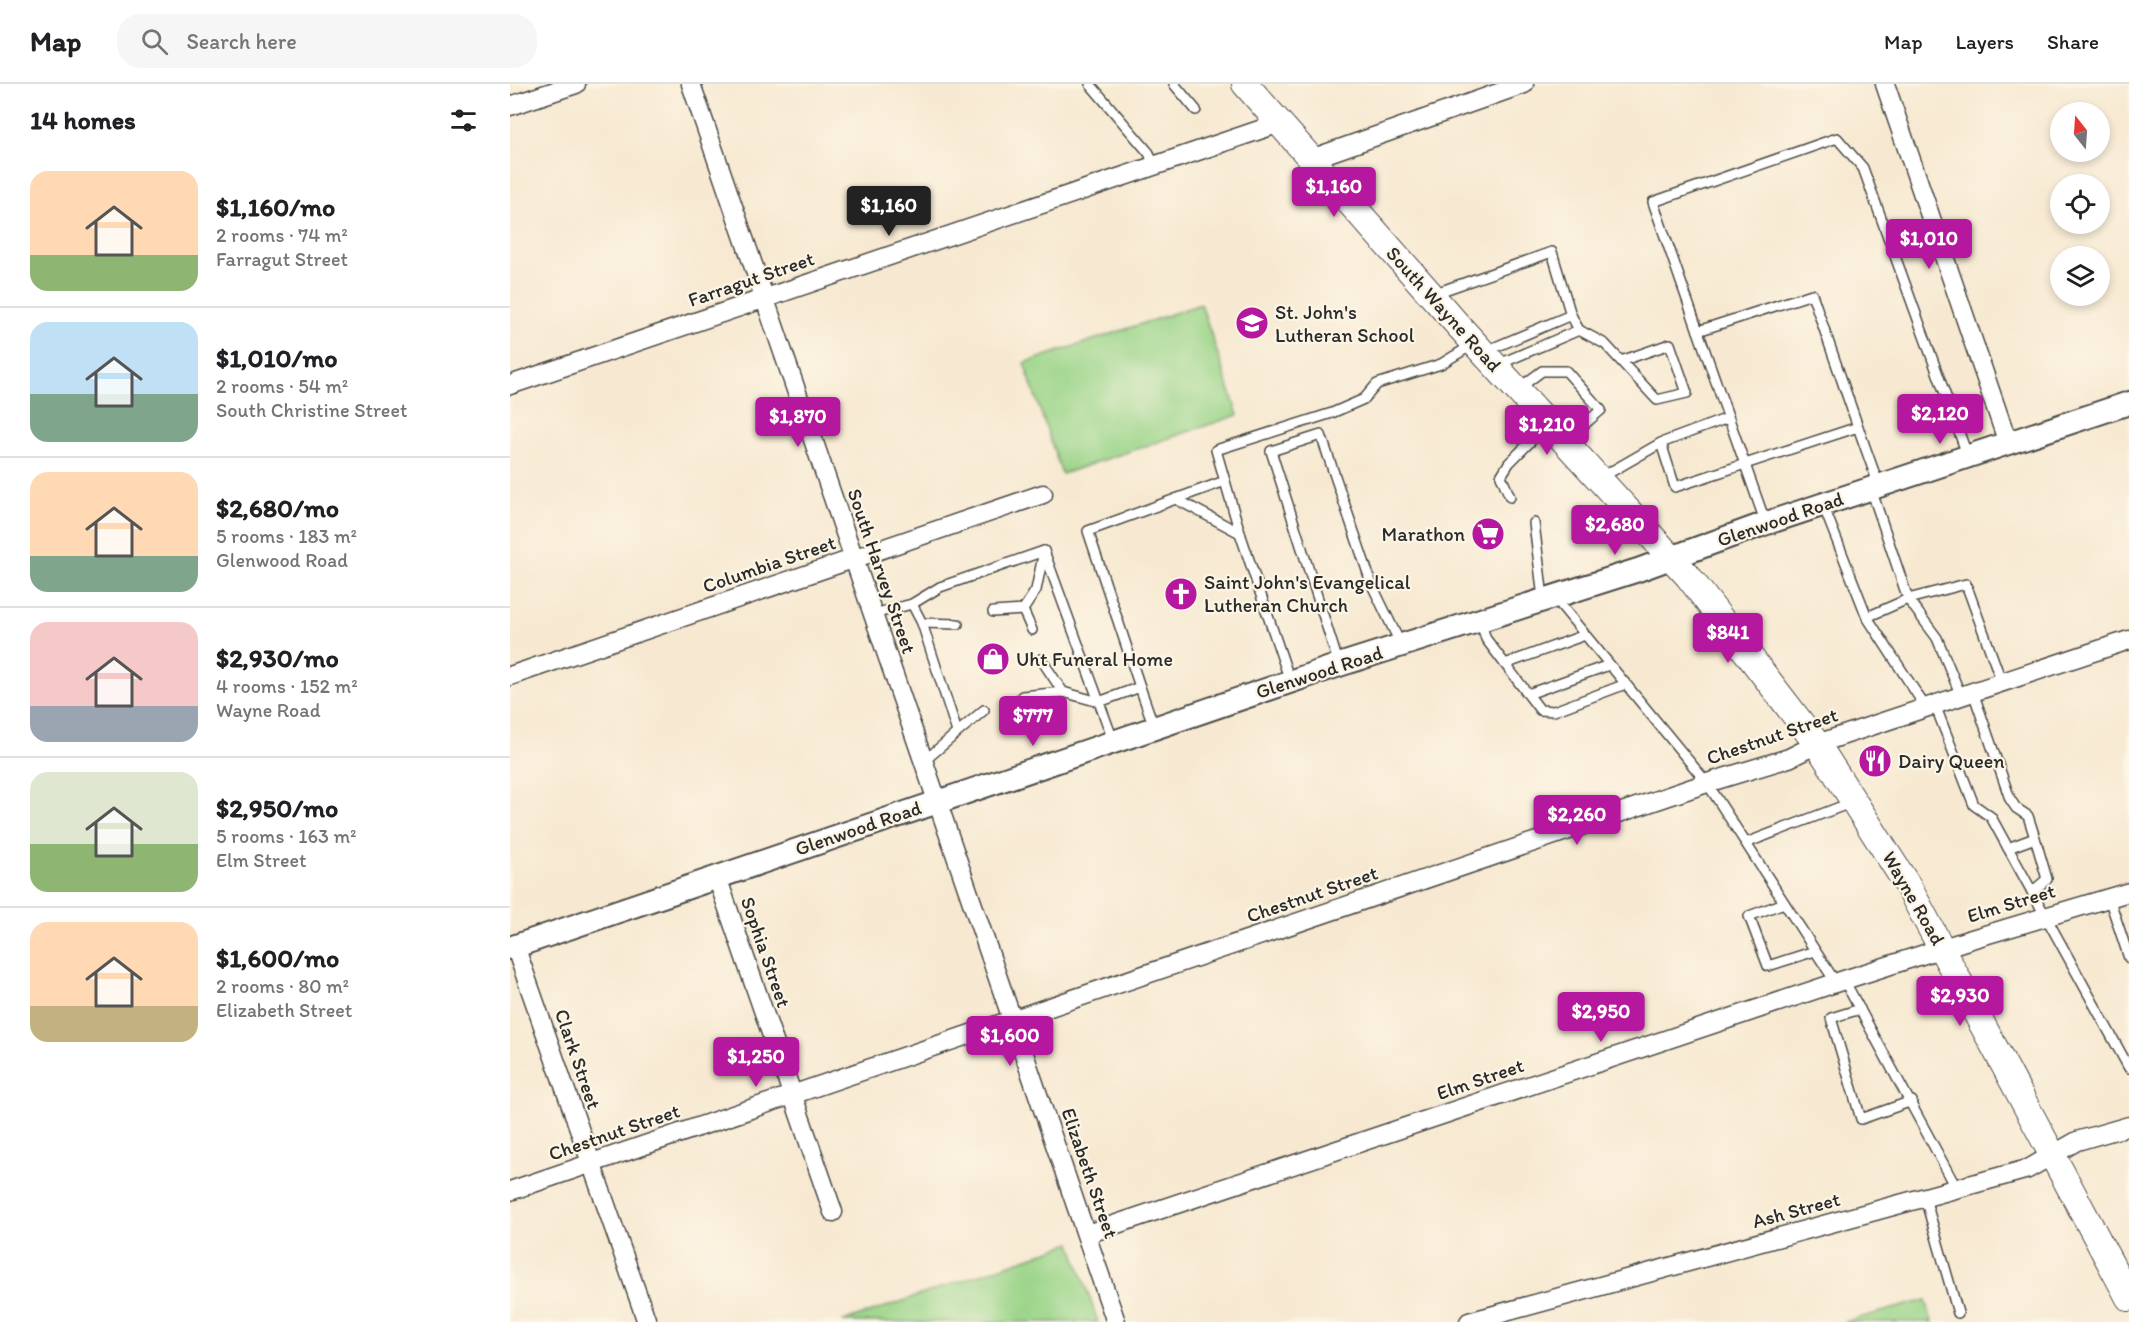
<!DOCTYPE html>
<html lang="en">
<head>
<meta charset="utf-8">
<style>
  :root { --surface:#fff; --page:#f6f6f6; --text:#202124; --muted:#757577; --line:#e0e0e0; --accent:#b5179e }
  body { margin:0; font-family:Itim,sans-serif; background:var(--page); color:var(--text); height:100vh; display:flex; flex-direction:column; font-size:22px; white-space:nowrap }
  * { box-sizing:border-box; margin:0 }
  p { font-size:20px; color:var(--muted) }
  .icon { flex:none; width:33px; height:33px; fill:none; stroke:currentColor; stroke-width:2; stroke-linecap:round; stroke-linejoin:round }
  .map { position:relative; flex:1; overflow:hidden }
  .sheet { display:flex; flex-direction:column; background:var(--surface); width:510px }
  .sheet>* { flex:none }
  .needle { width:39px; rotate:343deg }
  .tools { position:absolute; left:1540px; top:18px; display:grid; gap:12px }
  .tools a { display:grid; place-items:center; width:60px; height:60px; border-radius:50%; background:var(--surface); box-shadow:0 3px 9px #0003; font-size:30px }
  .price { position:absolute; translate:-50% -51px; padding:0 14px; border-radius:6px; background:var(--accent); color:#fff; font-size:20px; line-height:39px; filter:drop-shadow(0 2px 3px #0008) }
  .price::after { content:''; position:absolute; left:50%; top:36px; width:18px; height:14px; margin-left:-9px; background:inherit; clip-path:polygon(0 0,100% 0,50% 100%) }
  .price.active { background:#222; color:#fff }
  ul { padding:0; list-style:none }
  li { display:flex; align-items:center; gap:18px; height:150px; padding:0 30px }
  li+li { border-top:2px solid var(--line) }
  li span { display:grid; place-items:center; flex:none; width:168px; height:120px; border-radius:18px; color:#555 }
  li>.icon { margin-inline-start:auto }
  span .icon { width:72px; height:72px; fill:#fffc; stroke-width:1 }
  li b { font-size:26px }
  h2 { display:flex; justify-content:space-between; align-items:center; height:72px; padding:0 30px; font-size:26px }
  header { display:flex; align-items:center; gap:36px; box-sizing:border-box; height:84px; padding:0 30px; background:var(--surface); border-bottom:2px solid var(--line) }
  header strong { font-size:28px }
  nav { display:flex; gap:33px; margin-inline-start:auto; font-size:21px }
  .search { width:420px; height:54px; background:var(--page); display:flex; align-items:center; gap:15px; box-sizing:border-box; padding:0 21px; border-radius:24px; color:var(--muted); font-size:22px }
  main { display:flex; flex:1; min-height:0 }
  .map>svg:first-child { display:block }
  .green { fill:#9ad488; stroke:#62805a; stroke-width:1.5 }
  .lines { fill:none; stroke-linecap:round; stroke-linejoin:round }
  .service-casing { stroke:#4a4844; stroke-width:12 }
  .minor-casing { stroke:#4a4844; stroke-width:21 }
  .tertiary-casing { stroke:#4a4844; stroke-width:26 }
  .secondary-casing { stroke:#4a4844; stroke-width:28 }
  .service { stroke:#fff; stroke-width:9 }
  .minor { stroke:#fff; stroke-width:18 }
  .tertiary { stroke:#fff; stroke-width:22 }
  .secondary { stroke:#fff; stroke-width:26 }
  .labels { text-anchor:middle; stroke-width:4.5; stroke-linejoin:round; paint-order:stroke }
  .street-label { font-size:20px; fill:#2b2b2b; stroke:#fcf5e5 }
  .poi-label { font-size:20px; fill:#2b2b2b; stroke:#fcf5e5; text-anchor:start }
</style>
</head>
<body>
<header>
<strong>Map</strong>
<div class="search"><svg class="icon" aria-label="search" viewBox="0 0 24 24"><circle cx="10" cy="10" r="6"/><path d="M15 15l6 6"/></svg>Search here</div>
<nav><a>Map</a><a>Layers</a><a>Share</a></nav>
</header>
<main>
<section class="sheet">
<h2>14 homes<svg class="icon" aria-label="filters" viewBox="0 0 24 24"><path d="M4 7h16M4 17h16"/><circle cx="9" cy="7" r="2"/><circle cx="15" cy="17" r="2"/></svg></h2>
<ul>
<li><span style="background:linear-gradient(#ffd9b3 70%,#8fb573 0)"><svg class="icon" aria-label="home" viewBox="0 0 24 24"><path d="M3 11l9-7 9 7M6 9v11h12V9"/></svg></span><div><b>$1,160/mo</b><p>2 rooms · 74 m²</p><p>Farragut Street</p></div></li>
<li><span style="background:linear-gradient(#bfe0f5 60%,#7fa58c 0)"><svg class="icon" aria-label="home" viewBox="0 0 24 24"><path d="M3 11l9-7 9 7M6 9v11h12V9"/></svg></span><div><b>$1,010/mo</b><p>2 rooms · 54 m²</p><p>South Christine Street</p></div></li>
<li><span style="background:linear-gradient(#ffd9b3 70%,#7fa58c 0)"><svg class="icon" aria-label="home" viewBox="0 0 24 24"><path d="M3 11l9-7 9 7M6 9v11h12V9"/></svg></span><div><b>$2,680/mo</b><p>5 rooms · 183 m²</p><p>Glenwood Road</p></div></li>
<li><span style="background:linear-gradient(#f6c9c9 70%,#9aa5b1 0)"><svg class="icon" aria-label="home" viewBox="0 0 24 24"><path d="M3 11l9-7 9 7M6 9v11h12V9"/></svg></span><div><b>$2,930/mo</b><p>4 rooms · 152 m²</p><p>Wayne Road</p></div></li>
<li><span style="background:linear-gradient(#dfe7d0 60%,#8fb573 0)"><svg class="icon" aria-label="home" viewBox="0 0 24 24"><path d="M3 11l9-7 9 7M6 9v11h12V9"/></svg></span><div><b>$2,950/mo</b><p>5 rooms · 163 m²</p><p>Elm Street</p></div></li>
<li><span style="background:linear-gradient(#ffd9b3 70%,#c2b280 0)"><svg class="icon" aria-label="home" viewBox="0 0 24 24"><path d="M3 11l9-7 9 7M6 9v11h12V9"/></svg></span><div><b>$1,600/mo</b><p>2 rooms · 80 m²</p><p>Elizabeth Street</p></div></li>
</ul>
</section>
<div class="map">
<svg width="1619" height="1238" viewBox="0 0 1619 1238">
  <rect width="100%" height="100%" fill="#fcf5e5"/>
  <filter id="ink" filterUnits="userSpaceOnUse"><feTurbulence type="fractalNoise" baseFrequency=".0167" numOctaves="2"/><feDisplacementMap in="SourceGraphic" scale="12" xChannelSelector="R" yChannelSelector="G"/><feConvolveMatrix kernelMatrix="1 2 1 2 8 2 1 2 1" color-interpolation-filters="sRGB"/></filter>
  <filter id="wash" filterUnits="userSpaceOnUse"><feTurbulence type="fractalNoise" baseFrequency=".008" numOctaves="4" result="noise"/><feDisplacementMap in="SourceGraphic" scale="24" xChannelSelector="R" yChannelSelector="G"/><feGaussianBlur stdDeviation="1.35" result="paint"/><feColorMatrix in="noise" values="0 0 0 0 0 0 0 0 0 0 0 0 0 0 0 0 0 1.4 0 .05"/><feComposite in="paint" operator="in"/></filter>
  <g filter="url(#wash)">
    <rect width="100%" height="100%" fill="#f7e9d1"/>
    <!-- green -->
    <g class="green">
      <path d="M 691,220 L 728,331 L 552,390 L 514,279 Z"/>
      <path d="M 561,1159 L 588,1238 L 332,1238 Z"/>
      <path d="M 1416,1216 L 1422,1238 L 1334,1238 Z"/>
    </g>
  </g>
  <g filter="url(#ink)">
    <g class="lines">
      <defs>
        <g id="service">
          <path d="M 580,0 L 639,69 L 644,82"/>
          <path d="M 664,0 L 686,26"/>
          <path d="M 923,210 L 1042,168 L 1061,231"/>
          <path d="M 1069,246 L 1095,260 L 1147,316 L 1177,309 L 1160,260 L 1111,277"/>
          <path d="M 1188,247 L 1143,118 L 1327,54 L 1353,84 L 1458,373"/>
          <path d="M 976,267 L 1061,231 L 1069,246 L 987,281"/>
          <path d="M 1008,305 L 1032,287 L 1056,287 L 1091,326 L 1055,357"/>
          <path d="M 1151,359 L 1218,334"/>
          <path d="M 1090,394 L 1151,359 L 1165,403 L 1348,343 L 1369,402"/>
          <path d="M 1000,413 L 991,392 L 999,379 L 1038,340"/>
          <path d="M 666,415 L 730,449"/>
          <path d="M 1313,421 L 1357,533 L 1416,624"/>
          <path d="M 1024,439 L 1033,514"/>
          <path d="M 1256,440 L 1188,247 L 1302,210 L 1348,343"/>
          <path d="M 1045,514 L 1197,699 L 1326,899"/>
          <path d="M 402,520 L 412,539 L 448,540"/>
          <path d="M 513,526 L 526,506 L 534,467"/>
          <path d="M 483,528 L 513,526 L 522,546"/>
          <path d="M 363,530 L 402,520 L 430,503 L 534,467 L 603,656"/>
          <path d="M 1357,533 L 1398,515 L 1361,405"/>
          <path d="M 970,536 L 976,555 L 1030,626 L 1044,627 L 1116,600"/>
          <path d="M 412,539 L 447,648"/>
          <path d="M 531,575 L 553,608"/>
          <path d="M 995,580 L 1075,551"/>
          <path d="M 829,581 L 761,367 L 811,351 L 862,501 L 891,561"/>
          <path d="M 780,597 L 730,449 L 706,366 L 822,329 L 854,315 L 867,300 L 931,280 L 962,261"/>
          <path d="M 630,603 L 644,643"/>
          <path d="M 1463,608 L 1500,715 L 1506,724 L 1518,732 L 1525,754"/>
          <path d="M 1018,610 L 1099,581"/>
          <path d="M 512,612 L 553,608 L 589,618 L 630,603 L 578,447 L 715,397"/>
          <path d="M 1451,612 L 1427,554 L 1398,515 L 1456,500 L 1492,599"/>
          <path d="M 1425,621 L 1464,721 L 1481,733 L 1619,984"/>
          <path d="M 414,677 L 474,626"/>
          <path d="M 1236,759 L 1343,718"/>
          <path d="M 1498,764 L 1525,754 L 1537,795 L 1522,808"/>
          <path d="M 1599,814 L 1619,874"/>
          <path d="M 1274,819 L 1239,832 L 1258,882 L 1305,867"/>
          <path d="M 1334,896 L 1447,1105"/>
          <path d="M 1350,925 L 1321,934 L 1351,1035 L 1402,1017"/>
          <path d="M 1415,1114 L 1448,1229"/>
        </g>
        <g id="minor">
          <path d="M 181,0 L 606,1238"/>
          <path d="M 1375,0 L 1498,359"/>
          <path d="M 0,22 L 66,0"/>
          <path d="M 801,75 L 1014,0"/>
          <path d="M 0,301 L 770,39"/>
          <path d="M 0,592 L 533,410"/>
          <path d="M 207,793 L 323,1128"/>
          <path d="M 5,862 L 137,1238"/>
          <path d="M 0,1107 L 1197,699 L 1279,674 L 1307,660 L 1619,556"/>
          <path d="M 577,1150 L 1334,896 L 1458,856 L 1619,808"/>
          <path d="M 959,1238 L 1518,1085 L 1567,1057 L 1619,1042"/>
        </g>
        <path id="tertiary" d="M 0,864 L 829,581 L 1128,486 L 1251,441 L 1619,319"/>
        <path id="secondary" d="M 735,0 L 946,239 L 1178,492 L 1307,660 L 1398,802 L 1619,1214"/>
      </defs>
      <!-- service casing -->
      <use href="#service" class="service-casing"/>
      <!-- minor casing -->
      <use href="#minor" class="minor-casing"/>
      <!-- tertiary casing -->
      <use href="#tertiary" class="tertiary-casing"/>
      <!-- secondary casing -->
      <use href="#secondary" class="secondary-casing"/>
      <!-- service -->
      <use href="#service" class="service"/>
      <!-- minor -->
      <use href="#minor" class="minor"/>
      <!-- tertiary -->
      <use href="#tertiary" class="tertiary"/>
      <!-- secondary -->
      <use href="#secondary" class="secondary"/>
    </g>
  </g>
  <!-- icons -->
  <defs>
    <symbol id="school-disc" viewBox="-11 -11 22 22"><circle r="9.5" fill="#b5179e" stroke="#fcf5e5"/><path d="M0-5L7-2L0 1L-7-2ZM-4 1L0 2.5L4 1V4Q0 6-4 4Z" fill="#fff"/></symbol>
    <symbol id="supermarket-disc" viewBox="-11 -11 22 22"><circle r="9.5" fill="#b5179e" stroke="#fcf5e5"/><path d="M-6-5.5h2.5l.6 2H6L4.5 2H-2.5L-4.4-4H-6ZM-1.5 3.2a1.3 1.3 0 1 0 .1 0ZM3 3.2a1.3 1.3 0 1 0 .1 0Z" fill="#fff"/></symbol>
    <symbol id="church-disc" viewBox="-11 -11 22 22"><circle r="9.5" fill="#b5179e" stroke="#fcf5e5"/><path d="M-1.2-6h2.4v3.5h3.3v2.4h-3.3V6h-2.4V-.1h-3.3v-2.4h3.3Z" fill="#fff"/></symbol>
    <symbol id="shop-disc" viewBox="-11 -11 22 22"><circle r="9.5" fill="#b5179e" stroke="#fcf5e5"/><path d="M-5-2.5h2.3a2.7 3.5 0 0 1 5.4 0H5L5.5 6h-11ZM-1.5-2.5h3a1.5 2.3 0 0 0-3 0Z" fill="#fff"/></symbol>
    <symbol id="restaurant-disc" viewBox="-11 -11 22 22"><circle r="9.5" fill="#b5179e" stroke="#fcf5e5"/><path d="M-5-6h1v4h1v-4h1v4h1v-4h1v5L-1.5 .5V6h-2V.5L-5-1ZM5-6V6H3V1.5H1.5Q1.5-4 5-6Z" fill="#fff"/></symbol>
  </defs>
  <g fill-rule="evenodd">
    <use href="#school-disc" x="723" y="220" width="38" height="38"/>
    <use href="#supermarket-disc" x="959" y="431" width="38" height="38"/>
    <use href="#church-disc" x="652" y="491" width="38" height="38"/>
    <use href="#shop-disc" x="464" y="556" width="38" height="38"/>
    <use href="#restaurant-disc" x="1346" y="658" width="38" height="38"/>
  </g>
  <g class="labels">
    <!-- street labels -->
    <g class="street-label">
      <text transform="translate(241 195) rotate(-19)" y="7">Farragut Street</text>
      <text transform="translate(934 225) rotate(48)" y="7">South Wayne Road</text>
      <text transform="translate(1270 435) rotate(-19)" y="7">Glenwood Road</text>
      <text transform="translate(259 480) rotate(-19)" y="7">Columbia Street</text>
      <text transform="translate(372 487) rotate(71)" y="7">South Harvey Street</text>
      <text transform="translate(809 588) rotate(-18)" y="7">Glenwood Road</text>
      <text transform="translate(1262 652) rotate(-19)" y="7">Chestnut Street</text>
      <text transform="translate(348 744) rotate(-19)" y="7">Glenwood Road</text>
      <text transform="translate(802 810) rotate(-19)" y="7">Chestnut Street</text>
      <text transform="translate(1404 814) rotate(60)" y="7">Wayne Road</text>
      <text transform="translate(1501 819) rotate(-17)" y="7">Elm Street</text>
      <text transform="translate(256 868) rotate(71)" y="7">Sophia Street</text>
      <text transform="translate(68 975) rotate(71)" y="7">Clark Street</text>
      <text transform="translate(970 995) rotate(-19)" y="7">Elm Street</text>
      <text transform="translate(104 1048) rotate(-19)" y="7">Chestnut Street</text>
      <text transform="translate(580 1089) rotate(71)" y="7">Elizabeth Street</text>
      <text transform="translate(1286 1126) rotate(-15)" y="7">Ash Street</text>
    </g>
    <!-- poi labels -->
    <g class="poi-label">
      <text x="765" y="235">St. John's<tspan x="765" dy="23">Lutheran School</tspan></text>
      <text x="955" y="457" text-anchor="end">Marathon</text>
      <text x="694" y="505">Saint John's Evangelical<tspan x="694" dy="23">Lutheran Church</tspan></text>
      <text x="506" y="582">Uht Funeral Home</text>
      <text x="1388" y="684">Dairy Queen</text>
    </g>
  </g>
</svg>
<div class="tools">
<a><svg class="needle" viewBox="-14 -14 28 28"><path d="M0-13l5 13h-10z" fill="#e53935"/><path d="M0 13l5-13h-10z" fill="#757577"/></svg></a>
<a><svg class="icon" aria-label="locate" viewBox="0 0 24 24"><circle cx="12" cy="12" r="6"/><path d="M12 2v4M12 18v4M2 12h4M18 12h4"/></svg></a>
<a><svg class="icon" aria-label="layers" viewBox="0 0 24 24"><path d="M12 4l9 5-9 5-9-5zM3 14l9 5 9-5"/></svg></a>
</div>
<b class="price" style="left:824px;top:134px">$1,160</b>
<b class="price active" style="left:379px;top:153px">$1,160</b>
<b class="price" style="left:1419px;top:186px">$1,010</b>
<b class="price" style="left:1430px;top:361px">$2,120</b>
<b class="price" style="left:288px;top:364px">$1,870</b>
<b class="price" style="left:1037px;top:372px">$1,210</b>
<b class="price" style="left:1105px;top:472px">$2,680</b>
<b class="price" style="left:1218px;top:580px">$841</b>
<b class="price" style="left:523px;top:663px">$777</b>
<b class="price" style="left:1067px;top:762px">$2,260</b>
<b class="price" style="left:1450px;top:943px">$2,930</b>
<b class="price" style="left:1091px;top:959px">$2,950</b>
<b class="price" style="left:500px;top:983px">$1,600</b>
<b class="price" style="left:246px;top:1004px">$1,250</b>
</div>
</main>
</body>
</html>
